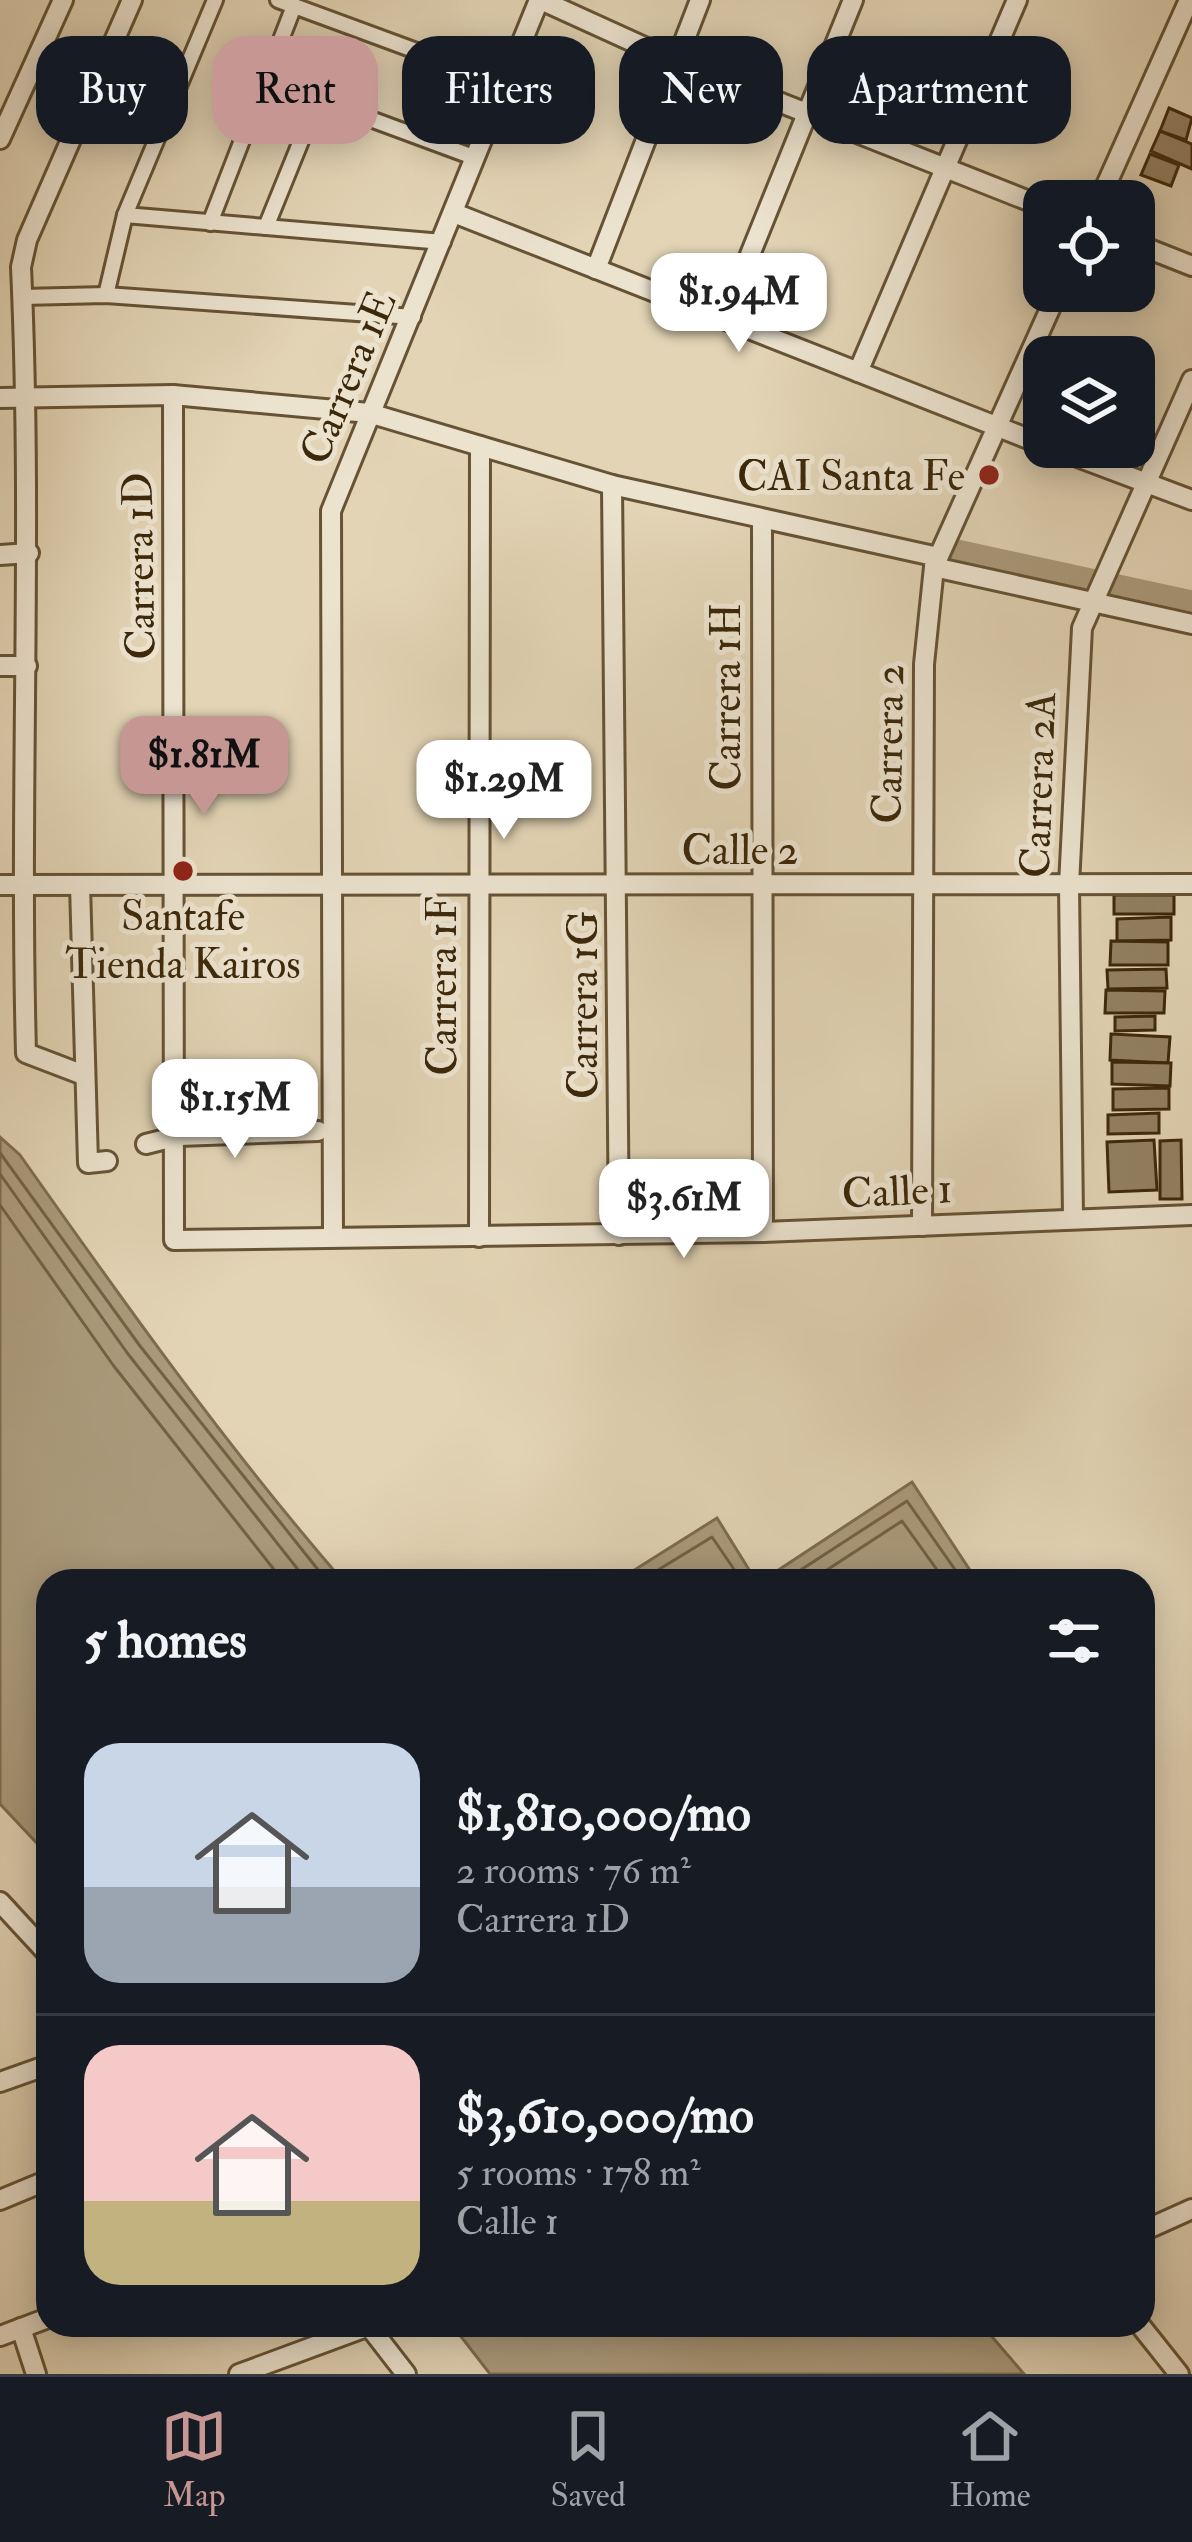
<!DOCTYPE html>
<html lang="en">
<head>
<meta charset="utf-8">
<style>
  :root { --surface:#171b24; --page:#20242c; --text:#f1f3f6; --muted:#9ea1a6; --line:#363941; --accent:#c59692 }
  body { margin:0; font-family:"IM FELL Double Pica",serif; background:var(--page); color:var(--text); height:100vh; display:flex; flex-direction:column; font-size:45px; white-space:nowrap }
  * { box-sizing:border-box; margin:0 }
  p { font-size:39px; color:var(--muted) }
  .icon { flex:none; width:66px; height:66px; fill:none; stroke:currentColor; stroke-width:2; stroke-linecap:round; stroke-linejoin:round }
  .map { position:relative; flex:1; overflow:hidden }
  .details { position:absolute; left:36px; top:1569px; width:1119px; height:768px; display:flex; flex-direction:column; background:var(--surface); border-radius:36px; box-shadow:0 6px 30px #0003 }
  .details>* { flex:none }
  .top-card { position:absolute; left:36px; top:36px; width:1122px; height:108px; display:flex; gap:24px }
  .tools { position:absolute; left:1023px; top:180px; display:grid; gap:24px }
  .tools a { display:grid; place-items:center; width:132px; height:132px; border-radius:24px; background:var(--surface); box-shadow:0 6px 30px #0003; font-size:60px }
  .price { position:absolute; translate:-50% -102px; padding:0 27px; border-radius:24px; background:#fff; color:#222; font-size:39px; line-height:78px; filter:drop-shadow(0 3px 6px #0008) }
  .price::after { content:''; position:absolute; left:50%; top:72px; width:36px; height:27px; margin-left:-18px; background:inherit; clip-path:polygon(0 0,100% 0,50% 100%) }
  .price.active { background:var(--accent); color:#111 }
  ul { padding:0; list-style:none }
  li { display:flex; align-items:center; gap:36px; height:300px; padding:0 48px }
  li+li { border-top:3px solid var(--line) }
  li span { display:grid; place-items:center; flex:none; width:336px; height:240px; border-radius:36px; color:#555 }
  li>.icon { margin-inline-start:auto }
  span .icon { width:144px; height:144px; fill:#fffc; stroke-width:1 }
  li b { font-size:51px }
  h2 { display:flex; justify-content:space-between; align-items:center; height:144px; padding:0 48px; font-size:51px }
  .pill { padding:0 42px; border-radius:36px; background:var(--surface); box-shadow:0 6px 30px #0003; font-size:42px; line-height:108px }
  .pill.active { background:var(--accent); color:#111 }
  .tab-bar { display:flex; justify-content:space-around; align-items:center; height:168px; border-top:3px solid var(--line); background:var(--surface); font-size:33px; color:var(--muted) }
  .tab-bar a { display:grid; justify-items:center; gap:6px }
  .tab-bar .active { color:var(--accent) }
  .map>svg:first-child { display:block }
  .water { fill:#aa9a7b; stroke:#7e6c4e; stroke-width:3 }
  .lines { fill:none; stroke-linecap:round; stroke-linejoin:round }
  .shore { stroke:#736142; stroke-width:3 }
  .canal { stroke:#aa9a7b; stroke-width:21 }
  .building { fill:#928163; stroke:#3c280a; stroke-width:3 }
  .pedestrian-casing { stroke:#665335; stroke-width:20 }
  .minor-casing { stroke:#665335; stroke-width:24 }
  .pedestrian { stroke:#ece3cf; stroke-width:14 }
  .minor { stroke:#ece3cf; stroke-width:18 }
  .poi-dot { fill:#8f2418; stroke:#ece3cf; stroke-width:4.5 }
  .labels { text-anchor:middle; stroke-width:10; stroke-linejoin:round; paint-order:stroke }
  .street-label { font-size:42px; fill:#3c280a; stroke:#ece3cf }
  .poi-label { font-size:42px; fill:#3c280a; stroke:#ece3cf; text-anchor:end }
</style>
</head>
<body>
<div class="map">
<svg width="1192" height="2374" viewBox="0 0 1192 2374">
  <rect width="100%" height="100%" fill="#e2d4b5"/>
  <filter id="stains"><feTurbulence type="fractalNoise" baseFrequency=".00167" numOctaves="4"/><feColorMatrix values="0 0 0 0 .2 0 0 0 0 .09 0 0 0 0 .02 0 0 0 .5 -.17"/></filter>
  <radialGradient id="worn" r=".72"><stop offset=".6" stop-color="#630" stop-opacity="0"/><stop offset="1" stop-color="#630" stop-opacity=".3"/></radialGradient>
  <!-- water -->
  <g class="water">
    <path d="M 0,1137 L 20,1155 C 123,1301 226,1446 343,1581 L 48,1581 L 48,1855 L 0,1804 Z"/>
    <path d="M 912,1482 L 977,1581 L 784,1581 L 777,1571 Z"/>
    <path d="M 717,1518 L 756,1581 L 617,1581 Z"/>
    <path d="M 452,2325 L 982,2325 L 1024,2374 L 490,2374 Z"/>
  </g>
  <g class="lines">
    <!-- shore -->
    <g class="shore">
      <path d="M 0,1153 L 140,1346 L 327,1581"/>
      <path d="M 0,1174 L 128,1354 L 307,1581"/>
      <path d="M 0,1205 L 113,1365 L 283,1581"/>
      <path d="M 640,1581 L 712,1537 L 742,1581"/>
      <path d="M 793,1581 L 796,1573 L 907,1501 L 963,1581"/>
      <path d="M 810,1581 L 902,1521 L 945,1581"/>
    </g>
    <!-- canal -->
    <path class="canal" d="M 948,548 L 1192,601"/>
  </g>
  <!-- building -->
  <g class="building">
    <path d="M 1169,108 L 1192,118 L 1186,140 L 1160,131 Z"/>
    <path d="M 1160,131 L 1192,144 L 1192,169 L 1151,151 Z"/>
    <path d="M 1150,154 L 1179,165 L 1171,186 L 1141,175 Z"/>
    <rect x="1114" y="895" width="60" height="19"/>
    <path d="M 1171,917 L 1171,940 L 1117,941 L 1117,919 Z"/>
    <path d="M 1111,941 L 1168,942 L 1168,965 L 1110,965 Z"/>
    <path d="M 1166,969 L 1167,988 L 1108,989 L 1107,970 Z"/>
    <path d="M 1106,990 L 1165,991 L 1164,1013 L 1105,1013 Z"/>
    <path d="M 1155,1016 L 1155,1030 L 1115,1031 L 1115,1017 Z"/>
    <path d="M 1111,1034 L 1170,1037 L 1168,1063 L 1110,1060 Z"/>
    <path d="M 1112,1062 L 1171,1063 L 1170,1086 L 1112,1084 Z"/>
    <path d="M 1169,1088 L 1169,1109 L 1113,1110 L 1113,1089 Z"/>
    <path d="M 1159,1113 L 1159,1133 L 1108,1134 L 1108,1115 Z"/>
    <path d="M 1154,1140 L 1157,1190 L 1109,1192 L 1107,1142 Z"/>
    <path d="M 1181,1140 L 1182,1199 L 1160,1199 L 1160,1141 Z"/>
  </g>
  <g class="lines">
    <defs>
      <g id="pedestrian">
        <path d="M 278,0 L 506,84"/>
        <path d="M 265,80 L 476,158"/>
        <path d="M 125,215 L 443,242"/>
        <path d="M 210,223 L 294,6"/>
        <path d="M 266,227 L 318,99"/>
        <path d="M 106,295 L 125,215 L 215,0"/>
        <path d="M 22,297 L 106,295 L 413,317"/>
      </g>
      <g id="minor">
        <path d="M 541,0 L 675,61 L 1044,207"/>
        <path d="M 0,139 L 63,0"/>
        <path d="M 1099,201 L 1189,0"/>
        <path d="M 454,213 L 1044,445"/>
        <path d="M 1134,243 L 1192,266"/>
        <path d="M 596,269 L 700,0"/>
        <path d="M 724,319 L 853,0"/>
        <path d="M 858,372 L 1017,0"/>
        <path d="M 173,395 L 174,1240 L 763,1232 L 1192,1215"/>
        <path d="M 0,398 L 173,395 L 369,413 L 612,485 L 938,557"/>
        <path d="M 1051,447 L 1192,500"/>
        <path d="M 612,485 L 619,1235"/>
        <path d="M 762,522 L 763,1232"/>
        <path d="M 0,555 L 29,553"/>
        <path d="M 934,567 L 1192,624"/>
        <path d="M 0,666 L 27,666"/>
        <path d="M 0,885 L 1192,884"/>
        <path d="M 80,885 L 88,1163 L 107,1161"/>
        <path d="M 81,1074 L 26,1053 C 19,791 33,529 21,267 L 27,240 L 132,0"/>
        <path d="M 146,1144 L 178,1136 L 318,1131"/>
        <path d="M 1073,1217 L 1069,885 L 1082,628 L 1192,380"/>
        <path d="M 922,1226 L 924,664 L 934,567 L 1058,291"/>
        <path d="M 333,1236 L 331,511 L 539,0"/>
        <path d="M 479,1237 L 480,446"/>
        <path d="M 0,1902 L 48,1954"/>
        <path d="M 0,2082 L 48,2065"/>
        <path d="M 0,2200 L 48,2180"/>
        <path d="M 1143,2231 L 1192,2209"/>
        <path d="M 368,2325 L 406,2374"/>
        <path d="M 1140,2325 L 1179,2374"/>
        <path d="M 21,2328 L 36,2374"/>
        <path d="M 0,2336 L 48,2318"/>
        <path d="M 239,2374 L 369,2326"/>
      </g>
    </defs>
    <!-- pedestrian casing -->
    <use href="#pedestrian" class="pedestrian-casing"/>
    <!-- minor casing -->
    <use href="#minor" class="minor-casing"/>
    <!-- pedestrian -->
    <use href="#pedestrian" class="pedestrian"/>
    <!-- minor -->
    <use href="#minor" class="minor"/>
  </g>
  <!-- markers -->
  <g class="poi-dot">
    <circle cx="989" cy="475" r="12"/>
    <circle cx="183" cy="871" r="12"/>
  </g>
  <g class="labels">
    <!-- street labels -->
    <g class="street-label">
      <text transform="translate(347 377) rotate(-67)" y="15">Carrera 1E</text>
      <text transform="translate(138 566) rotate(-91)" y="15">Carrera 1D</text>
      <text transform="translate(725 697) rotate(-90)" y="15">Carrera 1H</text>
      <text transform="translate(887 744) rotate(-89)" y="15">Carrera 2</text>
      <text transform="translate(1037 785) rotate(-88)" y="15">Carrera 2A</text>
      <text x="740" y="864">Calle 2</text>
      <text transform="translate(441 986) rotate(-90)" y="15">Carrera 1F</text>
      <text transform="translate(582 1005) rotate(-90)" y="15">Carrera 1G</text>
      <text transform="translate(897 1190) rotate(-3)" y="15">Calle 1</text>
    </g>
    <!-- poi labels -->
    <g class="poi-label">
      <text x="965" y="490">CAI Santa Fe</text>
      <text x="183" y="930" text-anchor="middle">Santafe<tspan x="183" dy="48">Tienda Kairos</tspan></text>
    </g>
  </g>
  <rect width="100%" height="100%" filter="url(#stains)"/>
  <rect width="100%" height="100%" fill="url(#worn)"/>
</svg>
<div class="tools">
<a><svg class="icon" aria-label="locate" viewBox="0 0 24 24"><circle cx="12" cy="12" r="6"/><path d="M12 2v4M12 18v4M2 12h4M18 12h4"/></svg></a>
<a><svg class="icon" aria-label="layers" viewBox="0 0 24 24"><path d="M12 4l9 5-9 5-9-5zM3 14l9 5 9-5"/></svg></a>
</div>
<b class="price" style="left:739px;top:355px">$1.94M</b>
<b class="price active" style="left:204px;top:818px">$1.81M</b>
<b class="price" style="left:504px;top:842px">$1.29M</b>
<b class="price" style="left:235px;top:1161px">$1.15M</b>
<b class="price" style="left:684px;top:1261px">$3.61M</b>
<div class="top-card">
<a class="pill">Buy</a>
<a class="pill active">Rent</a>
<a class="pill">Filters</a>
<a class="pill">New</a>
<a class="pill">Apartment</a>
</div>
<section class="details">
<h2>5 homes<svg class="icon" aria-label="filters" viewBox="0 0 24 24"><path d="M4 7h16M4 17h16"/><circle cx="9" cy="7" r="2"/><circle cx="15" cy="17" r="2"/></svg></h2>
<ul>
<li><span style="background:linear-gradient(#c9d6e8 60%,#9aa5b1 0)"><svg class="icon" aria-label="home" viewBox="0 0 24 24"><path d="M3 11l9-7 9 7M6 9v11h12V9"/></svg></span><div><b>$1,810,000/mo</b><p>2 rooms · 76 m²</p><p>Carrera 1D</p></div></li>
<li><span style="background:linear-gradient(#f6c9c9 65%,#c2b280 0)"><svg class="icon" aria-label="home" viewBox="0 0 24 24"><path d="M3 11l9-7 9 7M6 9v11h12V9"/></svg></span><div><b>$3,610,000/mo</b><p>5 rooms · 178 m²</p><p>Calle 1</p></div></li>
</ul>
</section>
</div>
<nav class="tab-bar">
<a class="active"><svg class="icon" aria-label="map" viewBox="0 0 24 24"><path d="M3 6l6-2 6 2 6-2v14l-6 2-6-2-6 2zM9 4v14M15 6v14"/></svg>Map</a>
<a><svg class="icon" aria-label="saved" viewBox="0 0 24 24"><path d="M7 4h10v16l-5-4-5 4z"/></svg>Saved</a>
<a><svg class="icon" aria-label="home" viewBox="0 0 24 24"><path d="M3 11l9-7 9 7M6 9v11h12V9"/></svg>Home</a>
</nav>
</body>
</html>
